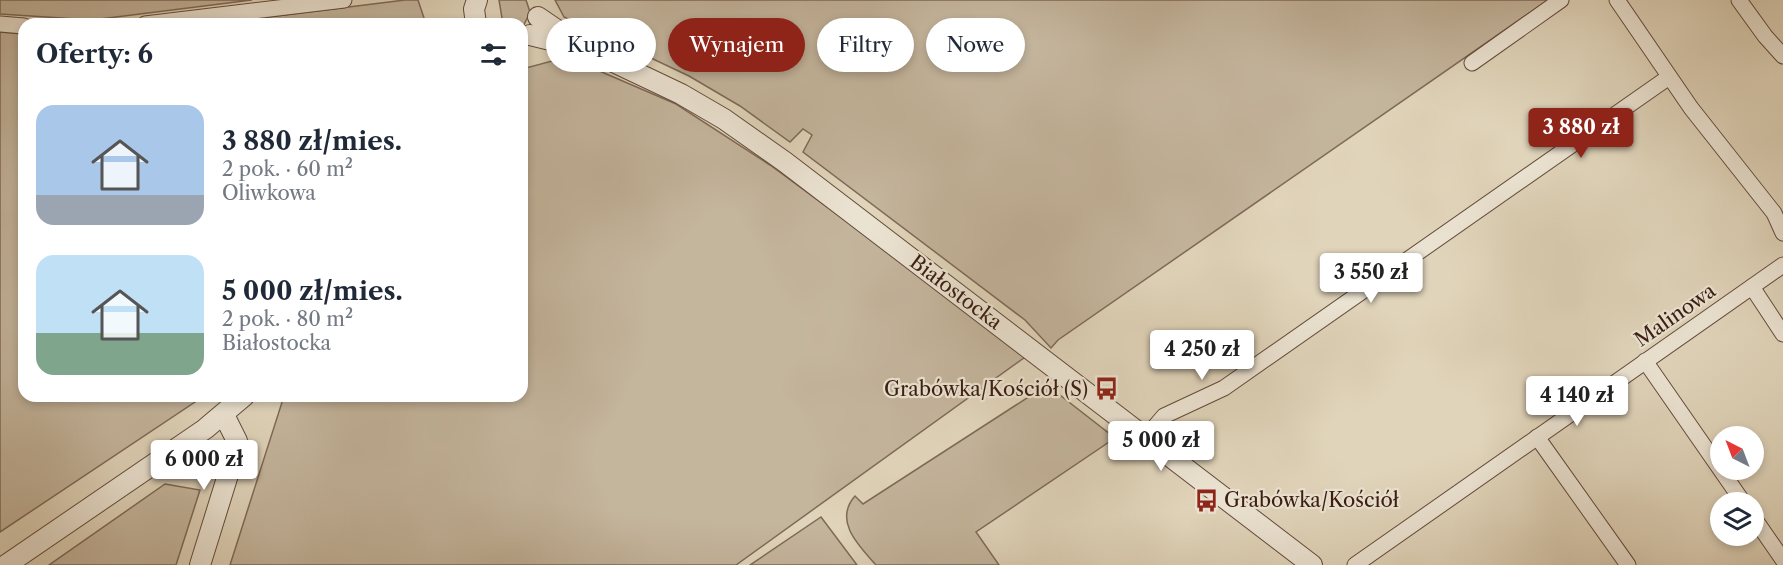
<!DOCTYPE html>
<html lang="pl">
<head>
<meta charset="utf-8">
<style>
  :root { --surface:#fff; --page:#f6f6f7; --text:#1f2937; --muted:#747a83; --accent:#8f2418 }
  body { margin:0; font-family:"Libre Caslon Text",serif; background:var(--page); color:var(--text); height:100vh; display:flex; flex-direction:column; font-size:22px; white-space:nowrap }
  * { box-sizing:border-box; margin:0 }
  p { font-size:20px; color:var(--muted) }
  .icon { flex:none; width:33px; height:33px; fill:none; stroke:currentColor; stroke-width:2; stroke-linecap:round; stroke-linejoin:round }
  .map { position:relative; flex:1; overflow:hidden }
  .panel { position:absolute; left:18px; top:18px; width:510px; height:384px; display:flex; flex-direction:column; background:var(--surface); border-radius:18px; box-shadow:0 3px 9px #0003 }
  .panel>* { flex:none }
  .hud { position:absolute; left:546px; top:18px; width:570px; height:54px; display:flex; gap:12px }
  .needle { width:39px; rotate:318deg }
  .buttons { position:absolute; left:1710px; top:426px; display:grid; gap:12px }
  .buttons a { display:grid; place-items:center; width:54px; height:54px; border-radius:50%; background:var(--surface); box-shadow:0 3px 9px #0003; font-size:30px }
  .price { position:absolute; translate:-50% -51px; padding:0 14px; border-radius:6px; background:#fff; color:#222; font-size:20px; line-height:39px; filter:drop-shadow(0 2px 3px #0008) }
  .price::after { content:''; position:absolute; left:50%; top:36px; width:18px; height:14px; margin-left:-9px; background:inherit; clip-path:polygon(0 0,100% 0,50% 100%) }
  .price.on { background:var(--accent); color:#fff }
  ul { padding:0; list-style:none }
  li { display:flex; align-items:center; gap:18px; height:150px; padding:0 18px }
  li span { display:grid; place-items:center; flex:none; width:168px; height:120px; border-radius:18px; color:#555 }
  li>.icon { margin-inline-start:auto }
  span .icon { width:72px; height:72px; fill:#fffc; stroke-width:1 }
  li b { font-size:26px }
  h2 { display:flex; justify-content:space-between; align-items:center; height:72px; padding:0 18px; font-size:26px }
  .pill { padding:0 21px; border-radius:27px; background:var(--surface); box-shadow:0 3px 9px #0003; font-size:21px; line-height:54px }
  .pill.on { background:var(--accent); color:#fff }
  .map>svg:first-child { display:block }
  .green { fill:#c4b59d; stroke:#7f6958; stroke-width:1.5 }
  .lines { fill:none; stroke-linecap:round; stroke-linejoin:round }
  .minor-casing { stroke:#644b3c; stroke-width:17 }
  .tertiary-casing { stroke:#644b3c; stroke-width:22 }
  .minor { stroke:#ebe3d2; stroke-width:15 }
  .tertiary { stroke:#ebe3d2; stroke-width:20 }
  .labels { text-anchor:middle; stroke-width:4.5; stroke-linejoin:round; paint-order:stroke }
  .street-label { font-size:20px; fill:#3a1d12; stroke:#ebe3d2 }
  .poi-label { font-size:20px; fill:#3a1d12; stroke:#ebe3d2; text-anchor:end }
</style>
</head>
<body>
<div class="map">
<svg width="1783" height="565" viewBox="0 0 1783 565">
  <rect width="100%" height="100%" fill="#e0d4ba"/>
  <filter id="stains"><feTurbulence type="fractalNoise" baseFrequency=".00333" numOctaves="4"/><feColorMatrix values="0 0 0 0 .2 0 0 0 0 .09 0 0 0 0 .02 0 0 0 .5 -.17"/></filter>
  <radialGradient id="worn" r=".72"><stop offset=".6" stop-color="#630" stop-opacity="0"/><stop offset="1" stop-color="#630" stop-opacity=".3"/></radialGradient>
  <!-- green -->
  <g class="green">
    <path d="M 0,0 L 252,0 L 92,20 L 0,14 Z"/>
    <path d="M 405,0 L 418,0 L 426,24 L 211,24 Z"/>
    <path d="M 499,0 L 526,0 L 530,12 L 522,29 L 522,24 L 503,24 Z"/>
    <path d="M 555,0 L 1548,0 L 1058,340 L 1051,348 L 1025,320 L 803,152 L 812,135 L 803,129 L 790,142 L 740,106 L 689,76 L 564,17 Z"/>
    <path d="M 0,32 L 24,34 L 24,396 L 204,396 L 0,532 Z"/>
    <path d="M 567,57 L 676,104 L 770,165 L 1028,355 L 736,565 L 230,565 L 284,396 L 522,396 L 522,69 Z"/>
    <path d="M 1047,385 L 1115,438 L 976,532 L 999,565 L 876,565 C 859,546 833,521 855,496 L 863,504 Z"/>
    <path d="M 165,484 L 200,490 L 176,565 L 49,565 Z"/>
    <path d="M 821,517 L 857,565 L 750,565 Z"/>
  </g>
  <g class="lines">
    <defs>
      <g id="minor">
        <path d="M 1617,0 L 1691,108 L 1774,213 L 1783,233"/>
        <path d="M 1739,0 L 1765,36 L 1783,56"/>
        <path d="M 0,24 L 24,26"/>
        <path d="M 145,24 L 344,0"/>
        <path d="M 1472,63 L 1561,0"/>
        <path d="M 1752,287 L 1783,334"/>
        <path d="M 1645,361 L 1743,502"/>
        <path d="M 1146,437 L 1164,416 L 1224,388 L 1669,77"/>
        <path d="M 1537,437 L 1628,565"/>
        <path d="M 1754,518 L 1783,560"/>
        <path d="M 1355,565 L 1783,265"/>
      </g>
      <g id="tertiary">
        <path d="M 538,17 L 582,47 L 681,94 L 724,119 L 785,162 L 1312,565"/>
        <path d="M 476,24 L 474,9 L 477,0"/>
        <path d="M 530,35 L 571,45"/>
        <path d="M 6,565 L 205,429 L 244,396"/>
        <path d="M 200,565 L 236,449 L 237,441 L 224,415"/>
      </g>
    </defs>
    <!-- minor casing -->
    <use href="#minor" class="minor-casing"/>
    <!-- tertiary casing -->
    <use href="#tertiary" class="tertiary-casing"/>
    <!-- minor -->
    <use href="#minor" class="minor"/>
    <!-- tertiary -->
    <use href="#tertiary" class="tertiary"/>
  </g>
  <!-- icons -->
  <defs>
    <symbol id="bus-bare" viewBox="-9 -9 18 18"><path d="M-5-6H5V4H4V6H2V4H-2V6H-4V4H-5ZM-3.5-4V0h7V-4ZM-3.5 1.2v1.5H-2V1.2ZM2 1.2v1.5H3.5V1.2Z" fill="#8f2418" stroke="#ebe3d2" stroke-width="2.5" paint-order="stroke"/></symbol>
  </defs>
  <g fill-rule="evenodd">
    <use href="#bus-bare" x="1090" y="372" width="33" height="33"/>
    <use href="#bus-bare" x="1190" y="484" width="33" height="33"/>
  </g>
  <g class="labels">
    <!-- street labels -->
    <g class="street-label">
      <text transform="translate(956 292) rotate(37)" y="7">Białostocka</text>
      <text transform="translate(1675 315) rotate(-35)" y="7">Malinowa</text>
    </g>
    <!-- poi labels -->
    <g class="poi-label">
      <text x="1088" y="396">Grabówka/Kościół (S)</text>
      <text x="1224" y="507" text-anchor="start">Grabówka/Kościół</text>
    </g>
  </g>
  <rect width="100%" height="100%" filter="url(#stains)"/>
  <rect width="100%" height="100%" fill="url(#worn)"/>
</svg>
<div class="buttons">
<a><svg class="needle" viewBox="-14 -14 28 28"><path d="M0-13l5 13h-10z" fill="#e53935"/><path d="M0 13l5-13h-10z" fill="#747a83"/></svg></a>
<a><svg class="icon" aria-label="layers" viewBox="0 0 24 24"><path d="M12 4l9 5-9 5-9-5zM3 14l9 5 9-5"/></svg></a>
</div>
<b class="price on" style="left:1581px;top:159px">3 880 zł</b>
<b class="price" style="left:1371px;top:304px">3 550 zł</b>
<b class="price" style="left:1202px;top:381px">4 250 zł</b>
<b class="price" style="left:1577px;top:427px">4 140 zł</b>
<b class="price" style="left:1161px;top:472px">5 000 zł</b>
<b class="price" style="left:204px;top:491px">6 000 zł</b>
<div class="hud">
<a class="pill">Kupno</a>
<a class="pill on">Wynajem</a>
<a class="pill">Filtry</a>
<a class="pill">Nowe</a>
</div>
<section class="panel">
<h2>Oferty: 6<svg class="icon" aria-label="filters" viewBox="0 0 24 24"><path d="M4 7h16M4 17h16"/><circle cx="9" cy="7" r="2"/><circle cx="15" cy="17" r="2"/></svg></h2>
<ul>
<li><span style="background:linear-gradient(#a9c7e8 75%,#9aa5b1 0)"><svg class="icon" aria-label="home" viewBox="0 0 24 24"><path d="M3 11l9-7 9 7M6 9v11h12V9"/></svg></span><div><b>3 880 zł/mies.</b><p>2 pok. · 60 m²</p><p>Oliwkowa</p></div></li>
<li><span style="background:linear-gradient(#bfe0f5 65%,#7fa58c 0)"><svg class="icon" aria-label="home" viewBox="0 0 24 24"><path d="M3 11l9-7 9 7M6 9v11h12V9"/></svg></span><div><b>5 000 zł/mies.</b><p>2 pok. · 80 m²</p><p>Białostocka</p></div></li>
</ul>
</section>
</div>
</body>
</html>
